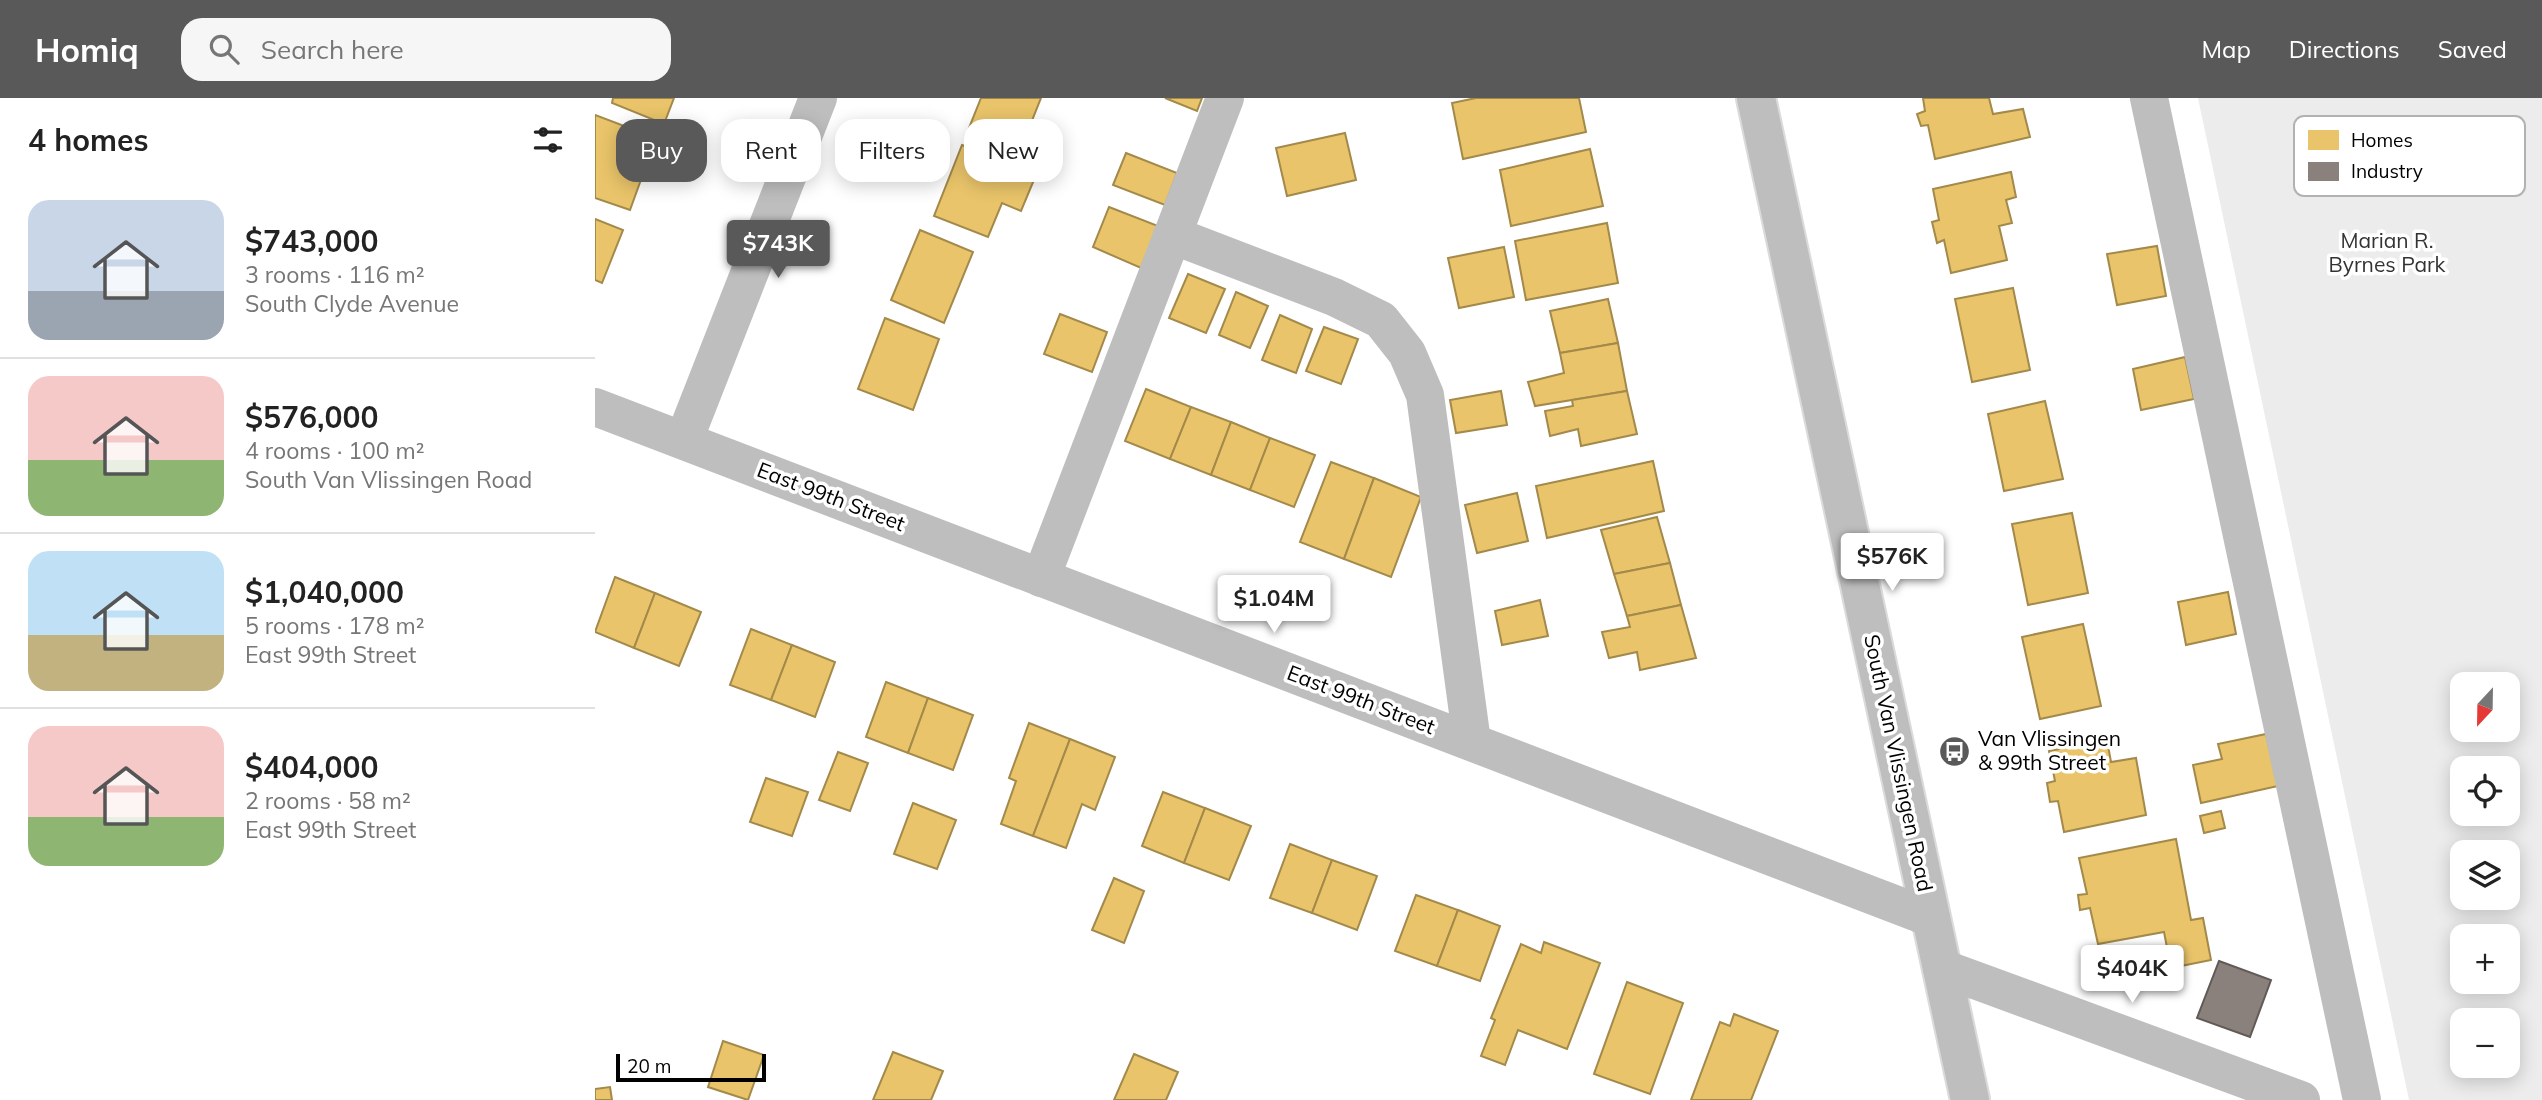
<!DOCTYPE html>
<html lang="en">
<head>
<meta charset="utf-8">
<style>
  :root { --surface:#fff; --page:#f6f6f6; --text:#222; --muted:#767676; --line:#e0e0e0; --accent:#595959 }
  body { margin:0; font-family:Mulish,sans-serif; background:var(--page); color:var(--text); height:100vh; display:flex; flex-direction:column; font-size:26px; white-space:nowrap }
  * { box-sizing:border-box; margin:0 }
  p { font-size:23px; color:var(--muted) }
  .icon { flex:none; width:38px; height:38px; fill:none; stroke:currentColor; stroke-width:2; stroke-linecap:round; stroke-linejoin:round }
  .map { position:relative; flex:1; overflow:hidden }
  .details { display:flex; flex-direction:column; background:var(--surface); width:595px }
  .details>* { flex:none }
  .guide { position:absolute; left:21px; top:21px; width:665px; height:63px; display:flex; gap:14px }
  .needle { width:46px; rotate:202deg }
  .controls { position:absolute; left:1855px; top:574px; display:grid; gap:14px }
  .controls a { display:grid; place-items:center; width:70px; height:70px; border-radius:14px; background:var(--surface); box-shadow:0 4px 18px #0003; font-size:35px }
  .scale { position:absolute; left:21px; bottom:18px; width:150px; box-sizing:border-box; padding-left:7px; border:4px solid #000; border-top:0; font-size:19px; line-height:24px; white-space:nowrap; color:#000; -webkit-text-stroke:5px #fff; paint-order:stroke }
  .price { position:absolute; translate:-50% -60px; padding:0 16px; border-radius:7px; background:#fff; color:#222; font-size:23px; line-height:46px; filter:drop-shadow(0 2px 4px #0008) }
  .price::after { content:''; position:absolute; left:50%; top:42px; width:21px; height:16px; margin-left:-10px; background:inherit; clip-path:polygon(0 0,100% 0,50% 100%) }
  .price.current { background:var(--accent); color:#fff }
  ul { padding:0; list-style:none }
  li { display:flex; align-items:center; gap:21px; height:175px; padding:0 28px }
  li+li { border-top:2px solid var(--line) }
  li span { display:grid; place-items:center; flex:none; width:196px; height:140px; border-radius:21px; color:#555 }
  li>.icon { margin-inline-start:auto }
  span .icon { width:84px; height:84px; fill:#fffc; stroke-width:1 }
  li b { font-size:30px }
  h2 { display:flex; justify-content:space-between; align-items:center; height:84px; padding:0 28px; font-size:30px }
  .chip { padding:0 24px; border-radius:21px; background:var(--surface); box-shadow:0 4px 18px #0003; font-size:24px; line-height:63px }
  .chip.current { background:var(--accent); color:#fff }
  header { display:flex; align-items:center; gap:42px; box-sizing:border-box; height:98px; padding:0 35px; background:var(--accent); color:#fff }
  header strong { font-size:33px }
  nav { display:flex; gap:38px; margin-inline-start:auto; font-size:24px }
  .search { width:490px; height:63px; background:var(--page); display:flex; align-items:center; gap:18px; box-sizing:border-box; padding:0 24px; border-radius:21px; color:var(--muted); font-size:26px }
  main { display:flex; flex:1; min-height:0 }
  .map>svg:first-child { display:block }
  .green { fill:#ececec; fill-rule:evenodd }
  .homes { fill:#e9c46a; stroke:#a3894a; stroke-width:2 }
  .industry { fill:#8a817c; stroke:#615a57; stroke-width:2 }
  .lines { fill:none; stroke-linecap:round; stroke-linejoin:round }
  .major-casing { stroke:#dbdbdb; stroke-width:42 }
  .minor { stroke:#bebebe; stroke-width:38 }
  .major { stroke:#bebebe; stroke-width:38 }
  .labels { text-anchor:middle; stroke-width:7; stroke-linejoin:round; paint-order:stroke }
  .park-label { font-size:21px; fill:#333; stroke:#fff }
  .street-label { font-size:21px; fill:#000; stroke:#fff }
  .poi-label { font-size:21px; fill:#000; stroke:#fff; text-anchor:start }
  .key { fill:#fff; stroke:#b2b2b2; stroke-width:2 }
  .key-label { font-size:19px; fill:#000 }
</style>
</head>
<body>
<header>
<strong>Homiq</strong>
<div class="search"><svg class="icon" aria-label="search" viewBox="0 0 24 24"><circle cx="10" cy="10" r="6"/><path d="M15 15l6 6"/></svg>Search here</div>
<nav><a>Map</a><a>Directions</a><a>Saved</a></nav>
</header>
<main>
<section class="details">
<h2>4 homes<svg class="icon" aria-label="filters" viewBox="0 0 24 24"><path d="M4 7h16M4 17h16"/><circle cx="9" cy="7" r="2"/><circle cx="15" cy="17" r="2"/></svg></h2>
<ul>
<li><span style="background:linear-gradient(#c9d6e8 65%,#9aa5b1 0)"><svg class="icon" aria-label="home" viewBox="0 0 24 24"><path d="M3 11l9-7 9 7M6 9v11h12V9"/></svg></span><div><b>$743,000</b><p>3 rooms · 116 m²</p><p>South Clyde Avenue</p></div></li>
<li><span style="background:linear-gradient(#f6c9c9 60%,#8fb573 0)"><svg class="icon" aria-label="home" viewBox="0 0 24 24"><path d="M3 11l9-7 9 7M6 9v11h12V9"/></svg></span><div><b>$576,000</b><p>4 rooms · 100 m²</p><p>South Van Vlissingen Road</p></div></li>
<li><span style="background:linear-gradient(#bfe0f5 60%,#c2b280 0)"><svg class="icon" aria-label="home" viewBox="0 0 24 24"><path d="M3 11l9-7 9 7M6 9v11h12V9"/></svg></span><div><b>$1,040,000</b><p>5 rooms · 178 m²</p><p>East 99th Street</p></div></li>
<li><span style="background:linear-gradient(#f6c9c9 65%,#8fb573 0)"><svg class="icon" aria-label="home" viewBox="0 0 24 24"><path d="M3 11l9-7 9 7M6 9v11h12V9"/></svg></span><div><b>$404,000</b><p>2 rooms · 58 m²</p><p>East 99th Street</p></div></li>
</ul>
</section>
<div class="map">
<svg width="1947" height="1002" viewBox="0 0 1947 1002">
  <rect width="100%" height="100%" fill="#fff"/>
  <!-- green -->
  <path class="green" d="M 1603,0 L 1947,0 L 1947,1002 L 1814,1002 ZM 1867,586 L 1913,586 L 1913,632 L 1867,632 ZM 1867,670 L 1913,670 L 1913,716 L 1867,716 ZM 1867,754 L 1913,754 L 1913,800 L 1867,800 ZM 1867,838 L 1913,838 L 1913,884 L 1867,884 ZM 1867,922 L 1913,922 L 1913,968 L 1867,968 Z"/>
  <!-- homes -->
  <g class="homes">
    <path d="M 18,0 L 79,0 L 69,26 L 17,5 Z"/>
    <path d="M 386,0 L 446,0 L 426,50 L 374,30 Z"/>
    <path d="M 570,0 L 607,0 L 602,13 Z"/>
    <path d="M 881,0 L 984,0 L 991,34 L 868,61 L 857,5 Z"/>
    <path d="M 1328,0 L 1394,0 L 1398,16 L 1428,11 L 1435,39 L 1340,61 L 1333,27 L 1326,28 L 1322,16 L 1330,13 Z"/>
    <path d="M 0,17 L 61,40 L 35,112 L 0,100 Z"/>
    <path d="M 750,35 L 761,82 L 692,98 L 681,50 Z"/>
    <path d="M 367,47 L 441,77 L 426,113 L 407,105 L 393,139 L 339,118 Z"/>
    <path d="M 995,51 L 1008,108 L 916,128 L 905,72 Z"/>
    <path d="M 531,55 L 582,75 L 570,107 L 518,87 Z"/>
    <path d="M 1416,74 L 1421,99 L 1411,102 L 1417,125 L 1404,128 L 1412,162 L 1356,175 L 1349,142 L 1342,145 L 1337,124 L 1344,122 L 1338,91 Z"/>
    <path d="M 514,109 L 563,128 L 546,170 L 498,149 Z"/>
    <path d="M 0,121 L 28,132 L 7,185 L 0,182 Z"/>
    <path d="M 1012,125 L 1023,185 L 931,202 L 920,143 Z"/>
    <path d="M 325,132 L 378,154 L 349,225 L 296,202 Z"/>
    <path d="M 1562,148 L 1571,198 L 1522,207 L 1512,156 Z"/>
    <path d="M 909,149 L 919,199 L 864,210 L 853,160 Z"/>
    <path d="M 593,176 L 630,191 L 611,235 L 574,220 Z"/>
    <path d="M 1418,190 L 1435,272 L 1377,284 L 1360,201 Z"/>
    <path d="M 641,194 L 673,208 L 655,250 L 624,237 Z"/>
    <path d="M 1013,201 L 1023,245 L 965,255 L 955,213 Z"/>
    <path d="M 465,216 L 512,234 L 497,274 L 449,256 Z"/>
    <path d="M 685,217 L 717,231 L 701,275 L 667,262 Z"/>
    <path d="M 290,220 L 344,241 L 318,312 L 263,291 Z"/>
    <path d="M 729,229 L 763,241 L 746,286 L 711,273 Z"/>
    <path d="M 1023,245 L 1032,293 L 940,308 L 933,284 L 969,275 L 965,255 Z"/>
    <path d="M 1590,259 L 1599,301 L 1546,312 L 1538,271 Z"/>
    <path d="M 551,291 L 596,309 L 575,361 L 530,343 Z"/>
    <path d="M 906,293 L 912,327 L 861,335 L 855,302 Z"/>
    <path d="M 1032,293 L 1042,336 L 986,348 L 983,331 L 955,338 L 950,313 L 978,308 L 977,302 Z"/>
    <path d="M 1450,303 L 1468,381 L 1409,393 L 1393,316 Z"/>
    <path d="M 596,309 L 636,324 L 616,377 L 575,361 Z"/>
    <path d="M 636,324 L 675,340 L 655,392 L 616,377 Z"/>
    <path d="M 675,340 L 720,357 L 699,409 L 655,392 Z"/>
    <path d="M 1058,363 L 1069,413 L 952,440 L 941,388 Z"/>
    <path d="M 736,364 L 779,380 L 749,461 L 705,444 Z"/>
    <path d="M 779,380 L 826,399 L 796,479 L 749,461 Z"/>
    <path d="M 922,395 L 933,443 L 882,455 L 870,407 Z"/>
    <path d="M 1477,415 L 1493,495 L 1433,507 L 1417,426 Z"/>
    <path d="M 1062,419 L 1075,465 L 1019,476 L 1006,432 Z"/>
    <path d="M 1075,465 L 1086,507 L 1032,518 L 1019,476 Z"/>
    <path d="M 20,479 L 60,495 L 39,550 L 0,534 Z"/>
    <path d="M 1633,494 L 1641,536 L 1591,547 L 1583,504 Z"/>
    <path d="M 60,495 L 106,514 L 84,568 L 39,550 Z"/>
    <path d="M 945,502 L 953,538 L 907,547 L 900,513 Z"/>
    <path d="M 1086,507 L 1101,560 L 1045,572 L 1042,554 L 1014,560 L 1007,534 L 1035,529 L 1032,518 Z"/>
    <path d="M 1488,526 L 1506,608 L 1445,621 L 1427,539 Z"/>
    <path d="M 156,531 L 197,547 L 176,602 L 135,587 Z"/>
    <path d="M 197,547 L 240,564 L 220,619 L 176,602 Z"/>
    <path d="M 291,584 L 333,600 L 313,655 L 271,639 Z"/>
    <path d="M 333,600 L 378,617 L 358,672 L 313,655 Z"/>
    <path d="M 434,625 L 475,641 L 438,738 L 406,726 L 421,683 L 414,680 Z"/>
    <path d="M 1671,636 L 1683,688 L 1606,705 L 1598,667 L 1627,661 L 1623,646 Z"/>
    <path d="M 475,641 L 520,659 L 500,712 L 487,706 L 471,750 L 438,738 Z"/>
    <path d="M 1512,642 L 1516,664 L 1541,660 L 1551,717 L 1469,734 L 1463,703 L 1455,704 L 1452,685 L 1460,683 L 1454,653 Z"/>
    <path d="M 243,654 L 273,665 L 255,713 L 224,702 Z"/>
    <path d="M 171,680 L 213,694 L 197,738 L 155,724 Z"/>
    <path d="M 568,694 L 610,710 L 589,765 L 547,748 Z"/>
    <path d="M 318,705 L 361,722 L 342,771 L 299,756 Z"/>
    <path d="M 610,710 L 656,728 L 634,782 L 589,765 Z"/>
    <path d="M 1626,713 L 1630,730 L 1609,735 L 1605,718 Z"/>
    <path d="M 1581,741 L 1596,822 L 1608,820 L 1616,862 L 1576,870 L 1569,834 L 1503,846 L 1495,810 L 1485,812 L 1483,797 L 1492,796 L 1484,760 Z"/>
    <path d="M 695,746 L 737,762 L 717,815 L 675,800 Z"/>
    <path d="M 737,762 L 782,778 L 762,832 L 717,815 Z"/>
    <path d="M 519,780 L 549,793 L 529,845 L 497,832 Z"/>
    <path d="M 821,797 L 863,812 L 842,868 L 800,853 Z"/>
    <path d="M 863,812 L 905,828 L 885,883 L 842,868 Z"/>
    <path d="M 949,844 L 1005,865 L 972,951 L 923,932 L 910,967 L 886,958 L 900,922 L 896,920 L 926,846 L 946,855 Z"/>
    <path d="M 1032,884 L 1088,905 L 1055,996 L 999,976 Z"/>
    <path d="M 1139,916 L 1183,933 L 1156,1002 L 1096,1002 L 1125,924 L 1135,928 Z"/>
    <path d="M 128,943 L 169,957 L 153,1002 L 113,989 Z"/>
    <path d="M 298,954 L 348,973 L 336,1002 L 278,1002 Z"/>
    <path d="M 539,956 L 583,974 L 571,1002 L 519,1002 Z"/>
    <path d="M 15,989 L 17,1002 L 0,1002 L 0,991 Z"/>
  </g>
  <!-- industry -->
  <path class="industry" d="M 1624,863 L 1676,882 L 1655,939 L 1602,920 Z"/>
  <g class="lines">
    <defs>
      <path id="major" d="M 1161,0 L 1375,1002"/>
    </defs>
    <!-- major casing -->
    <use href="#major" class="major-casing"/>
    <!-- minor -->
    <g class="minor">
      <path d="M 1554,0 L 1767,1002"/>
      <path d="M 577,137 L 739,199 L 786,222 L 812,255 L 830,297 L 877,644"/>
      <path d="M 0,309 L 1336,820"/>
      <path d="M 89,342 L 223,0"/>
      <path d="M 446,480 L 630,0"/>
      <path d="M 1347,870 L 1706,1002"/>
    </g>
    <!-- major -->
    <use href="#major" class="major"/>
  </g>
  <!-- icons -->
  <defs>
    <symbol id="bus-disc" viewBox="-11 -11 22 22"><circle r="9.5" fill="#595959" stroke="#fff"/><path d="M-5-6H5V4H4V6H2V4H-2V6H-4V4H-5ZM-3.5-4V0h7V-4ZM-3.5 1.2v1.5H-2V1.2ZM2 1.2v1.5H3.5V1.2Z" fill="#fff"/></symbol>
  </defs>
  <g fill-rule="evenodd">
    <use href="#bus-disc" x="1342" y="636" width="35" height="35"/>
  </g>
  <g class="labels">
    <!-- park labels -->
    <g class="park-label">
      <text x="1792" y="150">Marian R.<tspan x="1792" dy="24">Byrnes Park</tspan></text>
    </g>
    <!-- street labels -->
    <g class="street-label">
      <text transform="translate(236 399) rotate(21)" y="7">East 99th Street</text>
      <text transform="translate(766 602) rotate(21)" y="7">East 99th Street</text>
      <text transform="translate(1303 665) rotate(78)" y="7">South Van Vlissingen Road</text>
    </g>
    <!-- poi labels -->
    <g class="poi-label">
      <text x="1383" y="648">Van Vlissingen<tspan x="1383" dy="24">&amp; 99th Street</tspan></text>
    </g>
  </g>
  <!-- legend -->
  <rect x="1699" y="18" width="231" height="80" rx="10" class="key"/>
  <rect x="1713" y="32" width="31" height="20" fill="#e9c46a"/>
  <rect x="1713" y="64" width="31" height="19" fill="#8a817c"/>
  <g class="key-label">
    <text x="1756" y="49">Homes</text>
    <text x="1756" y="80">Industry</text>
  </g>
</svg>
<div class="controls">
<a><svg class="needle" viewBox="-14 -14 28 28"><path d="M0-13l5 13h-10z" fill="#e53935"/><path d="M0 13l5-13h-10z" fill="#767676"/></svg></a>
<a><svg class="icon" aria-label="locate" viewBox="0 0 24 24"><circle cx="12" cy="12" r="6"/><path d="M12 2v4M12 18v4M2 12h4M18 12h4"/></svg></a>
<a><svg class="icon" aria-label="layers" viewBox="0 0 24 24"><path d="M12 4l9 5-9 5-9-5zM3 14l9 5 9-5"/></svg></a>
<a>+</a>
<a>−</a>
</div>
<div class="scale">20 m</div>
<b class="price current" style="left:183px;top:182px">$743K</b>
<b class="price" style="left:1297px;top:495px">$576K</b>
<b class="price" style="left:679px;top:537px">$1.04M</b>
<b class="price" style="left:1537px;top:907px">$404K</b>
<div class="guide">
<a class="chip current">Buy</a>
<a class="chip">Rent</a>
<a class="chip">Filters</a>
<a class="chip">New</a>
</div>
</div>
</main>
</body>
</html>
